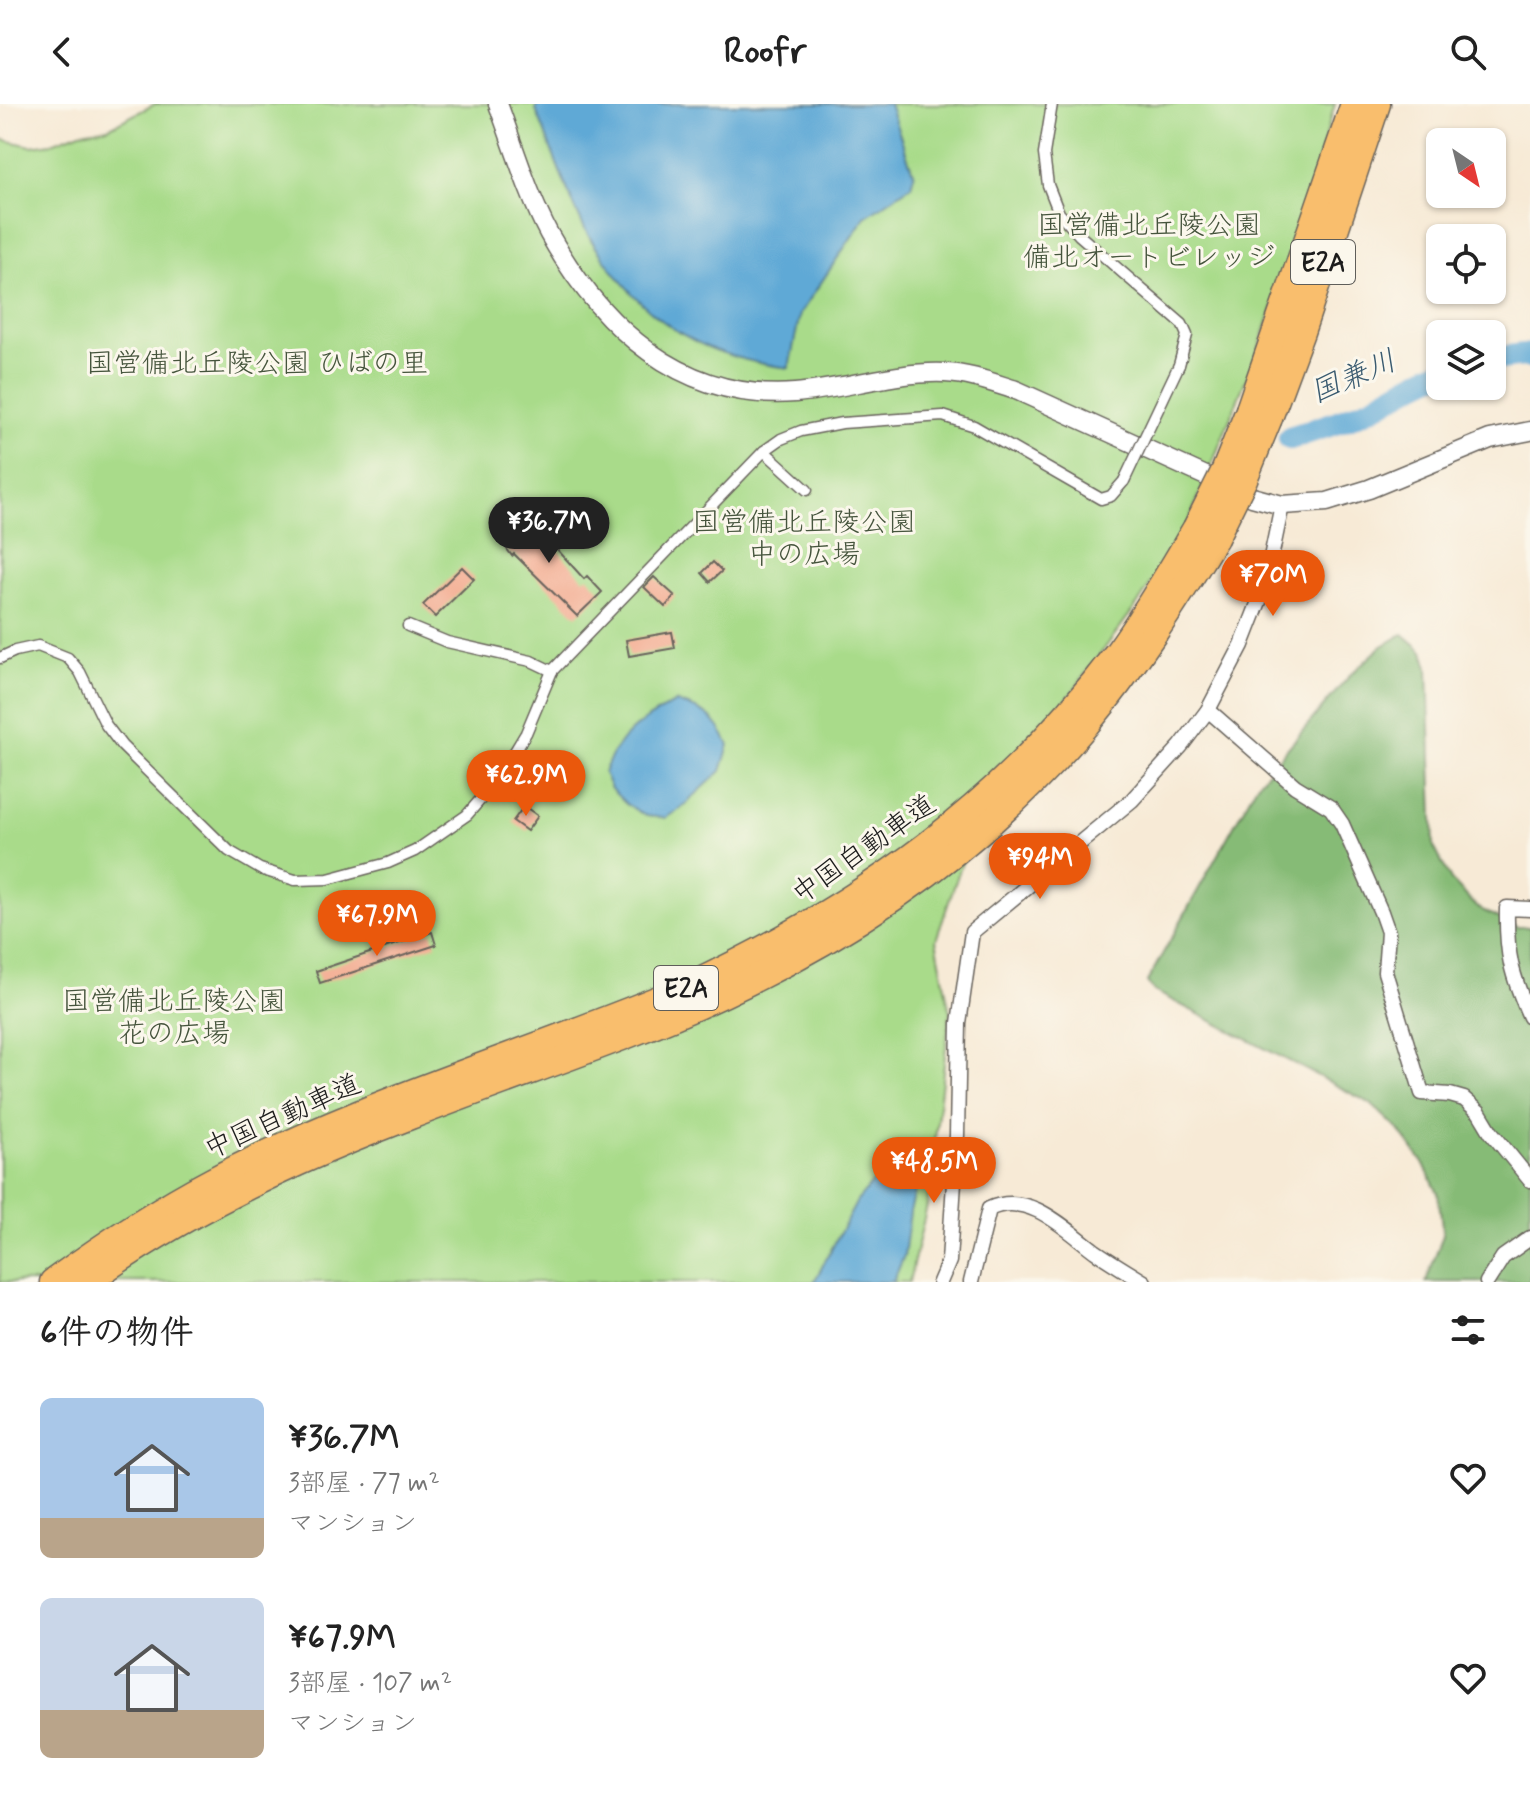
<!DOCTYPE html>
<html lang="ja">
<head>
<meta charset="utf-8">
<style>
  :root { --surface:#fff; --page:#f2f2f2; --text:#222; --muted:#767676; --accent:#ea580c }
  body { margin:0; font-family:Mynerve,"Klee One",sans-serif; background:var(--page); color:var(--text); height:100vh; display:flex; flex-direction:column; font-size:30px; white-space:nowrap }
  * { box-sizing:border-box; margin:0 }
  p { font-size:26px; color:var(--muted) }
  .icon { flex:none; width:44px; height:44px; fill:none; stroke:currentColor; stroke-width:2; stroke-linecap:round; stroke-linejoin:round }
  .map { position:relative; height:1178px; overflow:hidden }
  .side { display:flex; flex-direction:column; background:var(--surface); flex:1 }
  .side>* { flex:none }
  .needle { width:52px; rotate:145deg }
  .buttons { position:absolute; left:1426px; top:24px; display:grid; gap:16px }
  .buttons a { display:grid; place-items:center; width:80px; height:80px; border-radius:12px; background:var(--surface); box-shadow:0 2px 6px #0004; font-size:40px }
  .price { position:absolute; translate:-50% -68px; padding:0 18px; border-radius:28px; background:var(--accent); color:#fff; font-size:26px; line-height:52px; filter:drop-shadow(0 2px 4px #0008) }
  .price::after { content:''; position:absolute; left:50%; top:48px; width:24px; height:18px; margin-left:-12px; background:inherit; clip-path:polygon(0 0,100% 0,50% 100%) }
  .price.active { background:#222; color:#fff }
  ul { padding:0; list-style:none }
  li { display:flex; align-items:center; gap:24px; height:200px; padding:0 40px }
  li span { display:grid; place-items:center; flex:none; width:224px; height:160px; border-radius:12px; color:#555 }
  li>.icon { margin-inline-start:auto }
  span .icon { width:96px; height:96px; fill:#fffc; stroke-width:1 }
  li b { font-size:34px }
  h2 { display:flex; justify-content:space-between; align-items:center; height:96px; padding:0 40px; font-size:34px }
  header { display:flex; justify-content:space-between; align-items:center; height:104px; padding:0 40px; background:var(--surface); font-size:36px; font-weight:800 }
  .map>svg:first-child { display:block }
  .green { fill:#a9db8a; stroke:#627c53; stroke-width:2 }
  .forest { fill:#86bb76; stroke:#516c49; stroke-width:2 }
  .water { fill:#5ea9d6; stroke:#3d6279; stroke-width:2 }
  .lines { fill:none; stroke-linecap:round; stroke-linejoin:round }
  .river { stroke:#5ea9d6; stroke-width:24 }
  .building { fill:#f3a78b }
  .pedestrian-casing { stroke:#69645d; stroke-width:13 }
  .minor-casing { stroke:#69645d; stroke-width:17 }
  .tertiary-casing { stroke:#69645d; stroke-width:21 }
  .motorway-casing { stroke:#69645d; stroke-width:29 }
  .pedestrian { stroke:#fff; stroke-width:10 }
  .minor { stroke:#fff; stroke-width:14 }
  .tertiary { stroke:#fff; stroke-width:18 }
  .motorway { stroke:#f9be6d; stroke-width:26 }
  .pedestrian-bridge-casing { stroke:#69645d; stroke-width:13; stroke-linecap:butt }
  .motorway-bridge-casing { stroke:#69645d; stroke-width:29; stroke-linecap:butt }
  .pedestrian-bridge { stroke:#fff; stroke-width:10 }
  .motorway-bridge { stroke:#f9be6d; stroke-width:26 }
  .labels { text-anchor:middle; stroke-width:6; stroke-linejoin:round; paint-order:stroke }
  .shield { fill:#fbf7ec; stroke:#5f5e5a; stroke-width:2 }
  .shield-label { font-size:26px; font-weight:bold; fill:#1c1c1c }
  .park-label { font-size:28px; fill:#46553d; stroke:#fbf7ec }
  .street-label { font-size:28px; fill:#1c1c1c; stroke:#fbf7ec }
  .water-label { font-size:30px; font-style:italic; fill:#3a5b70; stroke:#fbf7ec }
</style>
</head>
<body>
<header><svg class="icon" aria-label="back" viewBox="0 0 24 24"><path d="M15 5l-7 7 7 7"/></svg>Roofr<svg class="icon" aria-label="search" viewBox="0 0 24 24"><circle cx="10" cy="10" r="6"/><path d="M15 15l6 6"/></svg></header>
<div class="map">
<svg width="1530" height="1178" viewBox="0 0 1530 1178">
  <rect width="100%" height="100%" fill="#fbf7ec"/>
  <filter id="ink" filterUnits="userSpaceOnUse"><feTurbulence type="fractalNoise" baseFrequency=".0125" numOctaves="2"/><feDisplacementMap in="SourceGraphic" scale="16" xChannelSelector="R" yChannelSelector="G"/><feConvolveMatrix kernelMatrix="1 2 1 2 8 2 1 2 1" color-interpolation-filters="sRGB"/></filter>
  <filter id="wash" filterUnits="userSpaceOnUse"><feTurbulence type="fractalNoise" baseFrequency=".006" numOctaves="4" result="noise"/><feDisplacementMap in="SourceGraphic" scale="32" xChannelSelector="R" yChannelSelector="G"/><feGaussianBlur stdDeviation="1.8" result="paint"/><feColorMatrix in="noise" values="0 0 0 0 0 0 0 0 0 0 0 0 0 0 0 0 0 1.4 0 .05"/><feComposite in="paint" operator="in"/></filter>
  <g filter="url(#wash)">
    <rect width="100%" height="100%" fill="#f7ead6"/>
    <!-- green -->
    <path class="green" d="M 155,0 L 1335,0 L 1293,143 L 1261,238 L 1188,419 L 1142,494 L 1063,600 L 989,678 L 936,836 L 950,909 L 927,1102 L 909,1178 L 0,1178 L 0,35 L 31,42 L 52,39 L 80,28 L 108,24 Z"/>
    <!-- forest -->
    <path class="forest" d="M 1403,530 L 1423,547 L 1428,564 L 1434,743 L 1451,776 L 1478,804 L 1516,823 L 1530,823 L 1530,1178 L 1426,1178 L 1443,1131 L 1438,1089 L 1423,1059 L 1400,1027 L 1370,999 L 1154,887 L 1147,878 L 1257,680 L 1352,569 L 1381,543 Z"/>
    <!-- water -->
    <g class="water">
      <path d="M 537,0 L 889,0 L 914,71 L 911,82 L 865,113 L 800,210 L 789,264 C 708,254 652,223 605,156 C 598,146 590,136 585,125 C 566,87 552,46 536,6 Z"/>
      <path d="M 676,598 C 706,607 715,612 729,641 L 721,667 L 680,705 L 665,714 L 646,712 L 626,700 L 611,685 L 604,669 C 618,630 641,617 676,598 Z"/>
      <path d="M 899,1048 L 922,1061 L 910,1108 L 904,1152 L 893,1178 L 814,1178 L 857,1097 Z"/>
    </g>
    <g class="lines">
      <!-- river -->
      <g class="river">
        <path d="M 1492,255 L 1524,251 L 1530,253"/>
        <path d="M 1290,334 C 1320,324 1351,315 1379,300 C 1399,288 1418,276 1440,268"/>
      </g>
    </g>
    <g id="blocks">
      <!-- building -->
      <g class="building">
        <path d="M 526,411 L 584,475 L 587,472 L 602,488 L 577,512 L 514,450 L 512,452 L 498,433 Z"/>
        <path d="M 713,458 L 722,467 L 710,478 L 702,469 Z"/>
        <path d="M 462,463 L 474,475 L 435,513 L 423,501 Z"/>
        <path d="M 654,473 L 675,492 L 665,503 L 644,483 Z"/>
        <path d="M 672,528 L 675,544 L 629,552 L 626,536 Z"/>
        <path d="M 524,702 L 538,712 L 527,727 L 513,717 Z"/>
        <path d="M 432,828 L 436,841 L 320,879 L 316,867 Z"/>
      </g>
    </g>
  </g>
  <g filter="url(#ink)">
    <use href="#blocks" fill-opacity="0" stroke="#69645d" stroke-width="2"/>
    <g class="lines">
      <defs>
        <g id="pedestrian">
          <path d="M 1052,0 L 1044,50 L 1048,81 L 1059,109 L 1079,131 L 1182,220 L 1187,231 L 1179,261"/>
          <path d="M 764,347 L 807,386"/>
          <path d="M 408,522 L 447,538 L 531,557 L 552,567"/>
          <path d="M 0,554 L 15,547 L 38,542 L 68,554 L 80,568 L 106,621 L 122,642 L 229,747 L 260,765 L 295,776 L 328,775 L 388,759 L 415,747 L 467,711 L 499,674 L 526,629 L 552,567 L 764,347 L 781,335 L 801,327 L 842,319 L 943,312 L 974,322 L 1101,395 L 1111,392 L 1124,377"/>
        </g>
        <g id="minor">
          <path d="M 1208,606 L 1295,682 L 1331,704 L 1342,720 L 1381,808 L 1388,828 L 1385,868 L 1422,989 L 1450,991 L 1464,995 L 1479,1008 L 1491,1028 L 1530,1076"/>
          <path d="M 1530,805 L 1507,804 C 1506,850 1511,870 1530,913"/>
          <path d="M 940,1178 L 949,1157 L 957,1031 L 959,919 L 972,828 L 1132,696 L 1181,642 L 1208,606 L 1242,541 L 1265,482 L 1282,401"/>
          <path d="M 971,1178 L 989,1105 C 1029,1086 1065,1125 1095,1147 C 1111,1158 1128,1168 1144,1178"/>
          <path d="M 1487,1178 L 1503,1153 L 1530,1134"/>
        </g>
        <path id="tertiary" d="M 498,0 C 513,40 529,93 549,130 C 601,223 682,298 795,289 C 845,285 895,267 945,269 C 970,270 993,279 1016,286 L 1252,393 L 1282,401 L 1327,398 L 1369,385 L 1490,335 L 1530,327"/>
        <g id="motorway">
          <path d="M 1249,306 L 1354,0"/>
          <path d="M 1269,314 L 1301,228 L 1377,0"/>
          <path d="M 53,1178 C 104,1141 157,1106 212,1077 C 364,997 532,949 690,882 C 865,799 1000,704 1118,548 C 1147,508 1171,466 1196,424"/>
          <path d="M 87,1178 C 247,1061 439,1003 622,933 C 797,866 963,767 1085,622 C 1134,563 1175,499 1215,434"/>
        </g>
      </defs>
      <!-- pedestrian casing -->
      <use href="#pedestrian" class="pedestrian-casing"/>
      <!-- minor casing -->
      <use href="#minor" class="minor-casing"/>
      <!-- tertiary casing -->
      <use href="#tertiary" class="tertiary-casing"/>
      <!-- motorway casing -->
      <use href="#motorway" class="motorway-casing"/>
      <!-- pedestrian -->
      <use href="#pedestrian" class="pedestrian"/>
      <!-- minor -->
      <use href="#minor" class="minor"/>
      <!-- tertiary -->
      <use href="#tertiary" class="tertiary"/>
      <!-- motorway -->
      <use href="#motorway" class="motorway"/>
      <defs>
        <path id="pedestrian-bridge" d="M 1124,377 L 1179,261"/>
        <g id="motorway-bridge">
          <path d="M 1196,424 L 1225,366 L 1249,306"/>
          <path d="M 1215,434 L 1244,375 L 1269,314"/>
        </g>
      </defs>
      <!-- pedestrian-bridge casing -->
      <use href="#pedestrian-bridge" class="pedestrian-bridge-casing"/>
      <!-- motorway-bridge casing -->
      <use href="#motorway-bridge" class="motorway-bridge-casing"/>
      <!-- pedestrian-bridge -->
      <use href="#pedestrian-bridge" class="pedestrian-bridge"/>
      <!-- motorway-bridge -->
      <use href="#motorway-bridge" class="motorway-bridge"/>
    </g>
  </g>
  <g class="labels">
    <!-- shield labels -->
    <g class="shield">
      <rect x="1291" y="136" width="64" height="44" rx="6"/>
      <rect x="654" y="862" width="64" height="44" rx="6"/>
    </g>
    <g class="shield-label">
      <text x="1323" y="167">E2A</text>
      <text x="686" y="893">E2A</text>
    </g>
    <!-- park labels -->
    <g class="park-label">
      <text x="1149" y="130">国営備北丘陵公園<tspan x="1149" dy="32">備北オートビレッジ</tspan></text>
      <text x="257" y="268">国営備北丘陵公園 ひばの里</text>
      <text x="804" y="427">国営備北丘陵公園<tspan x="804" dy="32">中の広場</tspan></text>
      <text x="174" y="906">国営備北丘陵公園<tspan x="174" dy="32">花の広場</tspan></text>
    </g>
    <!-- street labels -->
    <g class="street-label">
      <text transform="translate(863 744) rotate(-35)" y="10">中国自動車道</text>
      <text transform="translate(282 1011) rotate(-24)" y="10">中国自動車道</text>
    </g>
    <!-- water labels -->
    <g class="water-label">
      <text transform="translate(1353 272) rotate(-23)" y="10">国兼川</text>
    </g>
  </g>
</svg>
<div class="buttons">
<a><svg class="needle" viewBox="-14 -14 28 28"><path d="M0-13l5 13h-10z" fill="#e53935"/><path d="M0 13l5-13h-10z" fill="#767676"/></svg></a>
<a><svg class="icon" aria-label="locate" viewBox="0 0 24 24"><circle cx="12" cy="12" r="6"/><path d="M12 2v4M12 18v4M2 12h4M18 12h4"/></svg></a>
<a><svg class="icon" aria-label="layers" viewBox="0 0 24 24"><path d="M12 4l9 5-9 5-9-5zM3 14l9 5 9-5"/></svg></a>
</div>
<b class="price active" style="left:549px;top:461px">¥36.7M</b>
<b class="price" style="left:1273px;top:514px">¥70M</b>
<b class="price" style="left:526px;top:714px">¥62.9M</b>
<b class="price" style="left:1040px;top:797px">¥94M</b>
<b class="price" style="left:377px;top:854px">¥67.9M</b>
<b class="price" style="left:934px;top:1101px">¥48.5M</b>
</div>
<section class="side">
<h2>6件の物件<svg class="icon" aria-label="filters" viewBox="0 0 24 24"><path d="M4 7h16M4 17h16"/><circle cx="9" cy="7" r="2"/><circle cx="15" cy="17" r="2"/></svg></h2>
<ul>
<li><span style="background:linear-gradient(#a9c7e8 75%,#b9a48a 0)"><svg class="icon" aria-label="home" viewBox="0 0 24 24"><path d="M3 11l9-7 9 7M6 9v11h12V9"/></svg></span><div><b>¥36.7M</b><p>3部屋 · 77 m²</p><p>マンション</p></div><svg class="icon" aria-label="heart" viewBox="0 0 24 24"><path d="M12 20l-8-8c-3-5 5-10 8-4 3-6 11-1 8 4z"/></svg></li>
<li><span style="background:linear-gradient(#c9d6e8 70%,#b9a48a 0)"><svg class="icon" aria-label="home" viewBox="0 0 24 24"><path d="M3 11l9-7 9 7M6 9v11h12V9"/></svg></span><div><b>¥67.9M</b><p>3部屋 · 107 m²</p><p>マンション</p></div><svg class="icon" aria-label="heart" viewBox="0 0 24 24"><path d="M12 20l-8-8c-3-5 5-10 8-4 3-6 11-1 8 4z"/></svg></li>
</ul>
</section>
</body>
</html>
